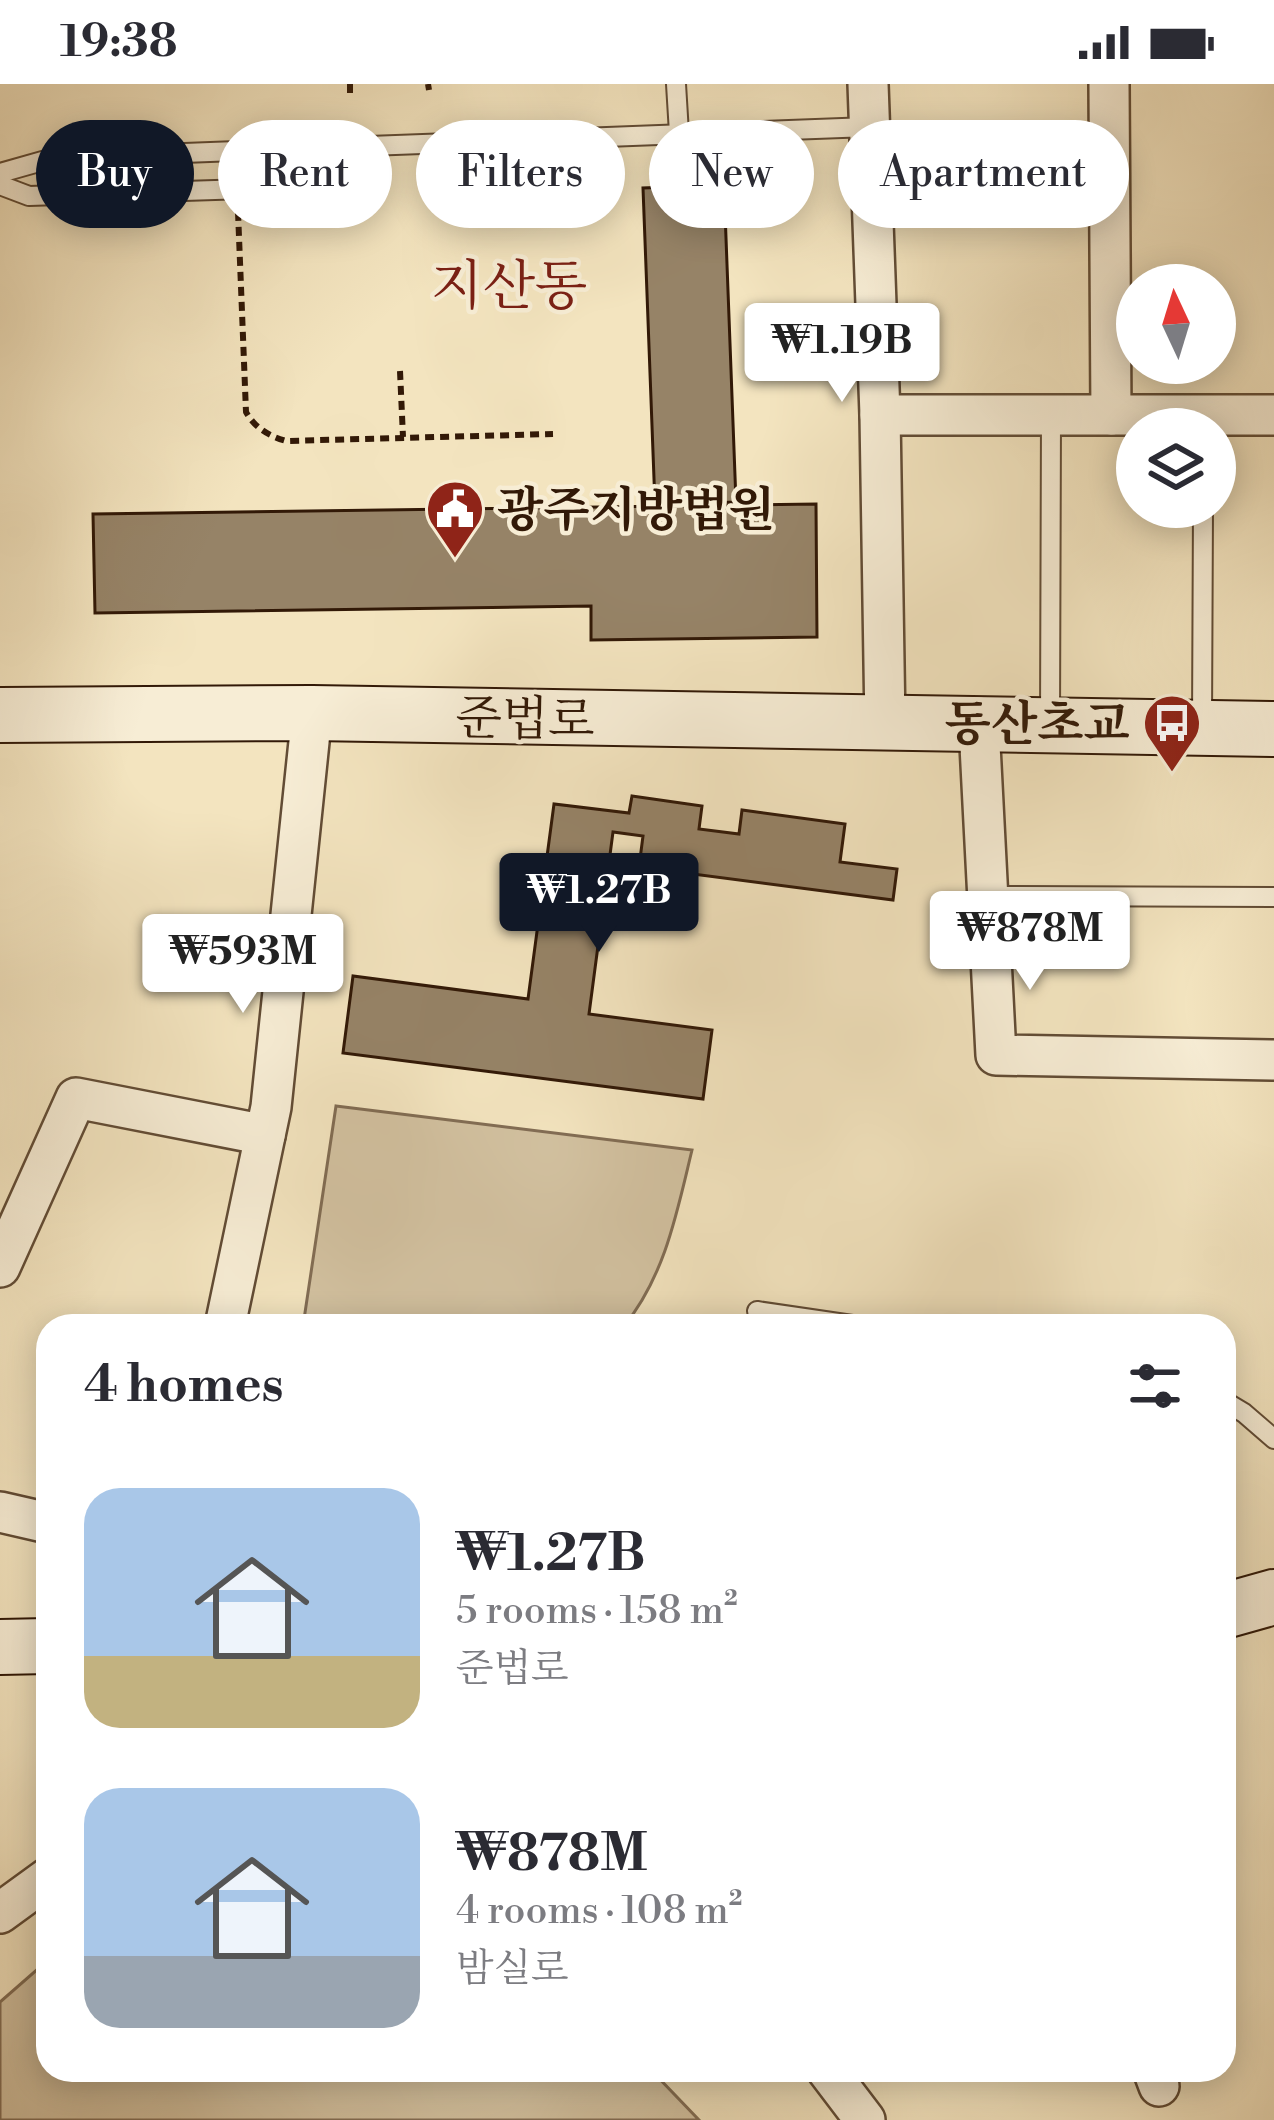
<!DOCTYPE html>
<html lang="en">
<head>
<meta charset="utf-8">
<style>
  :root { --surface:#fff; --page:#f7f7f7; --text:#2b2b33; --muted:#7c7c81; --accent:#111827 }
  body { margin:0; font-family:"Libre Bodoni","Noto Serif KR",serif; background:var(--page); color:var(--text); height:100vh; display:flex; flex-direction:column; font-size:45px; white-space:nowrap }
  * { box-sizing:border-box; margin:0 }
  p { font-size:39px; color:var(--muted) }
  .icon { flex:none; width:66px; height:66px; fill:none; stroke:currentColor; stroke-width:2; stroke-linecap:round; stroke-linejoin:round }
  .map { position:relative; flex:1; overflow:hidden }
  .details { position:absolute; left:36px; top:1230px; width:1200px; height:768px; display:flex; flex-direction:column; background:var(--surface); border-radius:36px; box-shadow:0 6px 30px #0003 }
  .details>* { flex:none }
  .top-card { position:absolute; left:36px; top:36px; width:1203px; height:108px; display:flex; gap:24px }
  .needle { width:78px; rotate:356deg }
  .buttons { position:absolute; left:1116px; top:180px; display:grid; gap:24px }
  .buttons a { display:grid; place-items:center; width:120px; height:120px; border-radius:50%; background:var(--surface); box-shadow:0 6px 30px #0003; font-size:60px }
  .price { position:absolute; translate:-50% -102px; padding:0 27px; border-radius:12px; background:#fff; color:#222; font-size:39px; line-height:78px; filter:drop-shadow(0 3px 6px #0008) }
  .price::after { content:''; position:absolute; left:50%; top:72px; width:36px; height:27px; margin-left:-18px; background:inherit; clip-path:polygon(0 0,100% 0,50% 100%) }
  .price.on { background:var(--accent); color:#fff }
  ul { padding:0; list-style:none }
  li { display:flex; align-items:center; gap:36px; height:300px; padding:0 48px }
  li span { display:grid; place-items:center; flex:none; width:336px; height:240px; border-radius:36px; color:#555 }
  li>.icon { margin-inline-start:auto }
  span .icon { width:144px; height:144px; fill:#fffc; stroke-width:1 }
  li b { font-size:51px }
  h2 { display:flex; justify-content:space-between; align-items:center; height:144px; padding:0 48px; font-size:51px }
  .chip { padding:0 42px; border-radius:54px; background:var(--surface); box-shadow:0 6px 30px #0003; font-size:42px; line-height:108px }
  .chip.on { background:var(--accent); color:#fff }
  .status { display:flex; justify-content:space-between; align-items:center; height:84px; padding:0 60px; background:var(--surface); direction:ltr }
  .status svg { height:33px; fill:currentColor }
  .map>svg:first-child { display:block }
  .green { fill:#d2c1a0; stroke:#826d54; stroke-width:3 }
  .building { fill:#968367; stroke:#321907; stroke-width:3 }
  .lines { fill:none; stroke-linecap:round; stroke-linejoin:round }
  .lane-casing { stroke:#624c35; stroke-width:22 }
  .street-casing { stroke:#624c35; stroke-width:44 }
  .secondary-casing { stroke:#321907; stroke-width:58 }
  .path { stroke:#321907; stroke-width:6; stroke-dasharray:9 6; stroke-linecap:butt }
  .lane { stroke:#f7edd5; stroke-width:18 }
  .street { stroke:#f7edd5; stroke-width:39 }
  .secondary { stroke:#f7edd5; stroke-width:54 }
  .labels { text-anchor:middle; stroke-width:9; stroke-linejoin:round; paint-order:stroke }
  .poi-label { font-size:48px; font-weight:bold; fill:#321907; stroke:#f7edd5; text-anchor:start }
  .street-label { font-size:48px; fill:#321907; stroke:#f7edd5 }
  .quarter-label { font-size:54px; fill:#7a1f14; stroke:#f7edd5 }
</style>
</head>
<body>
<div class="status"><b>19:38</b><svg viewBox="0 0 49 12"><path d="M0 12V9h3v3zM5 12V6h3v6zM10 12V3h3v9zM15 12V0h3v12zM26 1h20v11H26zM47 4h2v5h-2z"/></svg></div>
<div class="map">
<svg width="1274" height="2036" viewBox="0 0 1274 2036">
  <rect width="100%" height="100%" fill="#f3e4bf"/>
  <filter id="stains"><feTurbulence type="fractalNoise" baseFrequency=".00167" numOctaves="4"/><feColorMatrix values="0 0 0 0 .2 0 0 0 0 .09 0 0 0 0 .02 0 0 0 .5 -.17"/></filter>
  <radialGradient id="worn" r=".72"><stop offset=".6" stop-color="#630" stop-opacity="0"/><stop offset="1" stop-color="#630" stop-opacity=".3"/></radialGradient>
  <!-- green -->
  <g class="green">
    <path d="M 336,1022 L 692,1066 C 677,1128 665,1192 624,1242 L 303,1242 Z"/>
    <path d="M 48,1876 L 48,1986 L 651,1986 L 699,2036 L 0,2036 L 0,1918 Z"/>
  </g>
  <!-- building -->
  <g class="building">
    <path d="M 724,101 L 736,418 L 655,421 L 643,104 Z"/>
    <path d="M 816,420 L 817,553 L 591,556 L 591,522 L 95,529 L 93,430 Z"/>
    <path d="M 632,712 L 702,722 L 699,745 L 739,750 L 742,726 L 845,740 L 840,778 L 897,785 L 893,816 L 639,783 L 643,752 L 613,748 L 589,930 L 712,946 L 703,1015 L 343,969 L 353,892 L 528,915 L 554,720 L 629,729 Z"/>
  </g>
  <g class="lines">
    <defs>
      <g id="lane">
        <path d="M 676,0 L 679,49"/>
        <path d="M 0,89 L 53,74 L 869,43"/>
        <path d="M 0,101 L 29,112 L 246,105"/>
        <path d="M 1050,638 L 1051,331"/>
        <path d="M 1202,640 L 1203,423"/>
        <path d="M 988,812 L 1274,813"/>
        <path d="M 757,1227 L 859,1242"/>
        <path d="M 1224,1317 L 1244,1329 L 1274,1355"/>
      </g>
      <g id="street">
        <path d="M 868,0 L 880,331 L 885,641"/>
        <path d="M 1109,0 L 1111,331"/>
        <path d="M 880,331 L 1274,331"/>
        <path d="M 979,642 L 996,971 L 1274,976"/>
        <path d="M 0,1183 L 76,1014 L 265,1051"/>
        <path d="M 225,1242 L 271,1023 L 312,629"/>
        <path d="M 0,1428 L 48,1439"/>
        <path d="M 0,1829 L 48,1794"/>
        <path d="M 827,1986 L 865,2036"/>
        <path d="M 1153,1986 L 1159,2002"/>
      </g>
      <g id="secondary">
        <path d="M 0,631 L 312,629 L 1274,645"/>
        <path d="M 1224,1527 L 1274,1513"/>
        <path d="M 0,1563 L 48,1562"/>
      </g>
    </defs>
    <!-- lane casing -->
    <use href="#lane" class="lane-casing"/>
    <!-- street casing -->
    <use href="#street" class="street-casing"/>
    <!-- secondary casing -->
    <use href="#secondary" class="secondary-casing"/>
    <!-- path -->
    <g class="path">
      <path d="M 350,0 L 350,9"/>
      <path d="M 428,0 L 429,6"/>
      <path d="M 238,128 L 246,328 C 255,344 269,352 286,357 L 553,350"/>
      <path d="M 400,287 L 403,353"/>
    </g>
    <!-- lane -->
    <use href="#lane" class="lane"/>
    <!-- street -->
    <use href="#street" class="street"/>
    <!-- secondary -->
    <use href="#secondary" class="secondary"/>
  </g>
  <!-- icons -->
  <defs>
    <symbol id="civic-pin" viewBox="-11 -11 22 30"><path d="M0 17L-7.5 6A9.5 9.5 0 1 1 7.5 6Z" fill="#8f2418" stroke="#f7edd5"/><path d="M-.6-6.5H3V-4.5H.6V-3L4-1V1h2V6H-6V1h2V-1L-.6-3ZM-1.2 2.5V6h2.4V2.5Z" fill="#fff"/></symbol>
    <symbol id="bus-pin" viewBox="-11 -11 22 30"><path d="M0 17L-7.5 6A9.5 9.5 0 1 1 7.5 6Z" fill="#8f2418" stroke="#f7edd5"/><path d="M-5-6H5V4H4V6H2V4H-2V6H-4V4H-5ZM-3.5-4V0h7V-4ZM-3.5 1.2v1.5H-2V1.2ZM2 1.2v1.5H3.5V1.2Z" fill="#fff"/></symbol>
  </defs>
  <g fill-rule="evenodd">
    <use href="#civic-pin" x="422" y="392" width="66" height="90"/>
    <use href="#bus-pin" x="1139" y="606" width="66" height="90"/>
  </g>
  <g class="labels">
    <!-- poi labels -->
    <g class="poi-label">
      <text x="497" y="442">광주지방법원</text>
      <text x="1130" y="656" text-anchor="end">동산초교</text>
    </g>
    <!-- street labels -->
    <g class="street-label">
      <text transform="translate(525 634) rotate(1)" y="17">준법로</text>
    </g>
    <!-- quarter labels -->
    <g class="quarter-label">
      <text x="509" y="220">지산동</text>
    </g>
  </g>
  <rect width="100%" height="100%" filter="url(#stains)"/>
  <rect width="100%" height="100%" fill="url(#worn)"/>
</svg>
<div class="buttons">
<a><svg class="needle" viewBox="-14 -14 28 28"><path d="M0-13l5 13h-10z" fill="#e53935"/><path d="M0 13l5-13h-10z" fill="#7c7c81"/></svg></a>
<a><svg class="icon" aria-label="layers" viewBox="0 0 24 24"><path d="M12 4l9 5-9 5-9-5zM3 14l9 5 9-5"/></svg></a>
</div>
<b class="price" style="left:842px;top:321px">₩1.19B</b>
<b class="price on" style="left:599px;top:871px">₩1.27B</b>
<b class="price" style="left:1030px;top:909px">₩878M</b>
<b class="price" style="left:243px;top:932px">₩593M</b>
<div class="top-card">
<a class="chip on">Buy</a>
<a class="chip">Rent</a>
<a class="chip">Filters</a>
<a class="chip">New</a>
<a class="chip">Apartment</a>
</div>
<section class="details">
<h2>4 homes<svg class="icon" aria-label="filters" viewBox="0 0 24 24"><path d="M4 7h16M4 17h16"/><circle cx="9" cy="7" r="2"/><circle cx="15" cy="17" r="2"/></svg></h2>
<ul>
<li><span style="background:linear-gradient(#a9c7e8 70%,#c2b280 0)"><svg class="icon" aria-label="home" viewBox="0 0 24 24"><path d="M3 11l9-7 9 7M6 9v11h12V9"/></svg></span><div><b>₩1.27B</b><p>5 rooms · 158 m²</p><p>준법로</p></div></li>
<li><span style="background:linear-gradient(#a9c7e8 70%,#9aa5b1 0)"><svg class="icon" aria-label="home" viewBox="0 0 24 24"><path d="M3 11l9-7 9 7M6 9v11h12V9"/></svg></span><div><b>₩878M</b><p>4 rooms · 108 m²</p><p>밤실로</p></div></li>
</ul>
</section>
</div>
</body>
</html>
